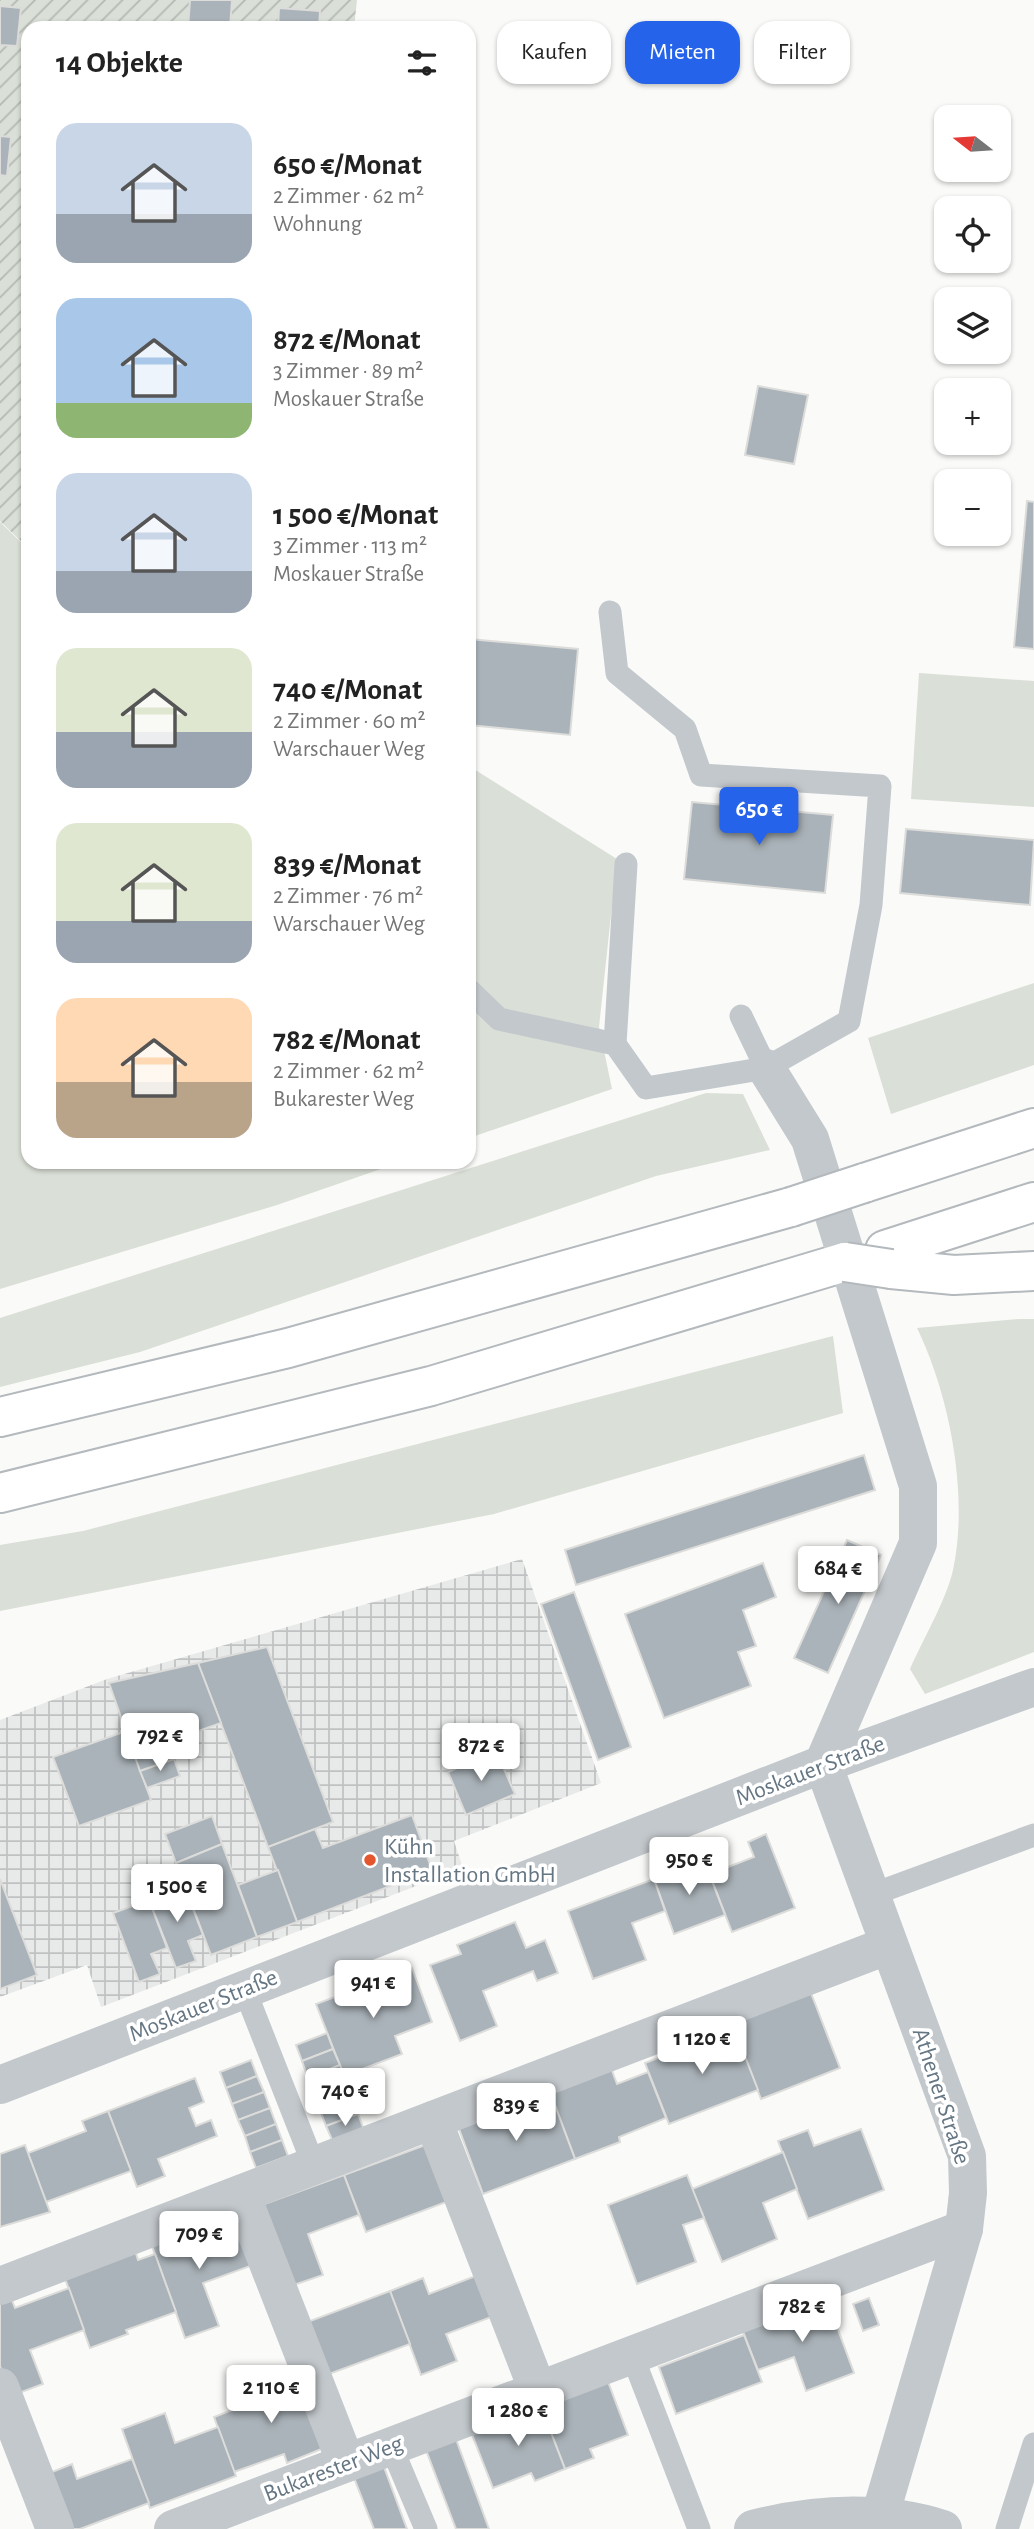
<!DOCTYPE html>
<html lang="de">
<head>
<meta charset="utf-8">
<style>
  :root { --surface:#fff; --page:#f2f2f2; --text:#222; --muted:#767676; --accent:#2563eb }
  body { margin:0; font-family:"Alegreya Sans",sans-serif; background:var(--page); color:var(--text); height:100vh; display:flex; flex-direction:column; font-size:26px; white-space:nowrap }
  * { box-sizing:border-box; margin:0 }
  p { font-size:23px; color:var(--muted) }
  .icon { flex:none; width:38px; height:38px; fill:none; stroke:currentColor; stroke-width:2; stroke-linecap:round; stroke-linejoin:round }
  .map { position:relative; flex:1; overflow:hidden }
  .drawer { position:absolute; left:21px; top:21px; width:455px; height:1148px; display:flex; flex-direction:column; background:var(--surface); border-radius:21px; box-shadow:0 2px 5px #0004 }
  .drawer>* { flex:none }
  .banner { position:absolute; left:497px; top:21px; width:430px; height:63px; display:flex; gap:14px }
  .needle { width:46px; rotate:287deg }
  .buttons { position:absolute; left:934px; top:105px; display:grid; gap:14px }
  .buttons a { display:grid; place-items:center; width:77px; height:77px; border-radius:14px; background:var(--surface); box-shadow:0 2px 5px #0004; font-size:35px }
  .price { position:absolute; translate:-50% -60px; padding:0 16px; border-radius:7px; background:#fff; color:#222; font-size:23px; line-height:46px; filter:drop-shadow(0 2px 4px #0008) }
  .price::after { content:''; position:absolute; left:50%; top:42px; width:21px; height:16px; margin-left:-10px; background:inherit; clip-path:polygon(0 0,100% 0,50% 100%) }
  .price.on { background:var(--accent); color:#fff }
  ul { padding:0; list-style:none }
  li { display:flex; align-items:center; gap:21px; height:175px; padding:0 35px }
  li span { display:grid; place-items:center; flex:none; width:196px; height:140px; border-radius:21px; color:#555 }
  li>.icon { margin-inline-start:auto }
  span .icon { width:84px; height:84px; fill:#fffc; stroke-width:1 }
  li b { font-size:30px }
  h2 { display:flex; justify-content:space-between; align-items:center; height:84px; padding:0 35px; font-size:30px }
  .pill { padding:0 24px; border-radius:21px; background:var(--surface); box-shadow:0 2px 5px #0004; font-size:24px; line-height:63px }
  .pill.on { background:var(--accent); color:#fff }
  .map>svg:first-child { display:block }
  .industrial { fill:url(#industrial-grid) }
  .green { fill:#dadfd7 }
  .garden { fill:url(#garden-furrows) }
  .building { fill:#aab3b9; stroke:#dcdcda; stroke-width:2 }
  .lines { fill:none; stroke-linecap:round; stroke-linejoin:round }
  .trunk-casing { stroke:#b4b9bd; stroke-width:42 }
  .service { stroke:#c3c8cc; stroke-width:23 }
  .minor { stroke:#c3c8cc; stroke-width:38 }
  .trunk { stroke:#fff; stroke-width:38 }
  .trunk-bridge-casing { stroke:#b4b9bd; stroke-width:42; stroke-linecap:butt }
  .trunk-bridge { stroke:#fff; stroke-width:38 }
  .poi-dot { fill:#e4572e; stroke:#fff; stroke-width:2.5 }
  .labels { text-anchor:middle; stroke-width:7; stroke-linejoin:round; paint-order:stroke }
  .street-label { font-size:24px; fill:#657683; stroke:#fff }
  .poi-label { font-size:24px; fill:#657683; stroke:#fff; text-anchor:start }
</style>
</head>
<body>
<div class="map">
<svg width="1034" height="2529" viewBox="0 0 1034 2529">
  <defs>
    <pattern id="industrial-grid" width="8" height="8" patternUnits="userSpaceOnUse" patternTransform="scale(1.75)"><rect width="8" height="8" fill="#e8e9e9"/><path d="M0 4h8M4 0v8" fill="none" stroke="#c0c1c2"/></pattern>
    <pattern id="garden-furrows" width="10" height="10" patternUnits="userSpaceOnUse" patternTransform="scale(1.75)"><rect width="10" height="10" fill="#dadfd7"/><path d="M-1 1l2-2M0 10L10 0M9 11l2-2" fill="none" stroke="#b4b9b4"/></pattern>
  </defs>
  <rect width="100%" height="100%" fill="#fafaf8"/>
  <!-- industrial -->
  <path class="industrial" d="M 522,1559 L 601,1783 L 454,1841 L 463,1868 L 101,2007 L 87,1965 L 0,1997 L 0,1720 L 107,1679 Z"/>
  <!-- green -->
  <g class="green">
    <path d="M 0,522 L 28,549 L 28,1162 L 401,1162 L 277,1205 L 0,1289 Z"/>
    <path d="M 919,673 L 1034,681 L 1034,807 L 911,799 Z"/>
    <path d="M 469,766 L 617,859 L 599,1027 L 612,1089 L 469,1138 Z"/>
    <path d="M 1034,983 L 1034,1065 L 891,1114 L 868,1038 Z"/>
    <path d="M 706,1093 L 743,1094 L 770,1150 L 656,1176 L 140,1352 L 0,1387 L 0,1318 Z"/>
    <path d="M 1019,1319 L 1034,1319 L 1034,1652 L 925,1694 L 910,1669 C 923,1639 946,1601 953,1570 C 969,1496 950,1396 917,1328 Z"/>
    <path d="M 833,1336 L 843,1413 L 494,1514 L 0,1611 L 0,1545 L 83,1531 Z"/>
  </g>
  <!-- garden -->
  <path class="garden" d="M 0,0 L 357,0 L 354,28 L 28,28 L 28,548 L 0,521 Z"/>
  <!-- building -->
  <g class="building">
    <path d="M 190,0 L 232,0 L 230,28 L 188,28 Z"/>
    <path d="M 0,6 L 21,8 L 17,46 L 0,45 Z"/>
    <path d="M 279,8 L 320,11 L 319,28 L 278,28 Z"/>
    <path d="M 0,136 L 11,137 L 7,176 L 0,175 Z"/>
    <path d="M 758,386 L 808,395 L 794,464 L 745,455 Z"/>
    <path d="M 1027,501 L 1034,502 L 1034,649 L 1014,647 Z"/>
    <path d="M 469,639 L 578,649 L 570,735 L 469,725 Z"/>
    <path d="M 692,802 L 833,815 L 825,893 L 684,879 Z"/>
    <path d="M 906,829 L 1034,840 L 1030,905 L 900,893 Z"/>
    <path d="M 864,1455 L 875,1490 L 576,1585 L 565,1550 Z"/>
    <path d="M 847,1540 L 881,1555 L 828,1673 L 794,1658 Z"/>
    <path d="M 763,1563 L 776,1597 L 743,1610 L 756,1646 L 738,1652 L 751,1686 L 664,1718 L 625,1614 Z"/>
    <path d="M 574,1592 L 631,1747 L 598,1760 L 541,1604 Z"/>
    <path d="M 267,1647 L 333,1822 L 268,1847 L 198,1663 Z"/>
    <path d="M 198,1663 L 221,1723 L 134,1754 L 109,1683 Z"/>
    <path d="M 126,1731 L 151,1800 L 79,1826 L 53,1757 Z"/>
    <path d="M 168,1742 L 174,1759 L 140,1771 L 134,1754 Z"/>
    <path d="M 496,1751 L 515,1794 L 466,1815 L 448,1772 Z"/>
    <path d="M 174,1759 L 180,1776 L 147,1788 L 140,1771 Z"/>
    <path d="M 412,1815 L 432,1870 L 297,1922 L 268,1847 L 315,1829 L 323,1848 Z"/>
    <path d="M 212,1816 L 222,1844 L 176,1863 L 165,1834 Z"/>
    <path d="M 766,1834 L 795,1908 L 732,1932 L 704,1860 L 717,1855 L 723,1869 L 754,1857 L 748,1842 Z"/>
    <path d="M 222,1844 L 257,1937 L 211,1955 L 176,1863 Z"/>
    <path d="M 704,1860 L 725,1915 L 674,1934 L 654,1879 Z"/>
    <path d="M 278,1870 L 297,1922 L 257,1937 L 238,1885 Z"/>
    <path d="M 0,1879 L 37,1975 L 0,1989 Z"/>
    <path d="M 654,1879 L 665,1911 L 632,1923 L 646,1960 L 593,1979 L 568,1911 Z"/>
    <path d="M 184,1886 L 203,1935 L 188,1941 L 196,1961 L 176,1968 L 149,1900 Z"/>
    <path d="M 149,1900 L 167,1948 L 151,1954 L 160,1974 L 139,1982 L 113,1913 Z"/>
    <path d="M 515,1922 L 526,1948 L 545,1940 L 558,1973 L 537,1981 L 533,1971 L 483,1991 L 497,2026 L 460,2041 L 430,1965 L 461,1954 L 457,1945 Z"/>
    <path d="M 412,1968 L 432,2022 L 395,2036 L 402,2054 L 344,2076 L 316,2004 Z"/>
    <path d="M 811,1993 L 840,2068 L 761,2099 L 732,2024 Z"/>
    <path d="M 734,2028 L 758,2090 L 669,2124 L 645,2063 Z"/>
    <path d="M 327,2033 L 333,2049 L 302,2061 L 296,2045 Z"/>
    <path d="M 333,2049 L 340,2065 L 308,2078 L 302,2061 Z"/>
    <path d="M 251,2060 L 257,2076 L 226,2088 L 220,2072 Z"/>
    <path d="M 340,2065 L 346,2081 L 314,2093 L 308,2078 Z"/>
    <path d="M 611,2068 L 617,2084 L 648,2072 L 666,2118 L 619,2137 L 620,2142 L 575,2159 L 550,2092 Z"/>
    <path d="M 257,2076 L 264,2092 L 232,2104 L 226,2088 Z"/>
    <path d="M 195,2078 L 204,2102 L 189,2108 L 196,2126 L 211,2120 L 217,2136 L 158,2159 L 165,2176 L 137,2187 L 108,2111 Z"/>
    <path d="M 346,2081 L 352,2097 L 320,2110 L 314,2093 Z"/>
    <path d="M 264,2092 L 270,2108 L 238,2120 L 232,2104 Z"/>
    <path d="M 550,2092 L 575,2159 L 483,2194 L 458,2126 Z"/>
    <path d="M 352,2097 L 358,2114 L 326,2126 L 320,2110 Z"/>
    <path d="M 270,2108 L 276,2124 L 245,2136 L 238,2120 Z"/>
    <path d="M 108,2111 L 131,2171 L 46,2202 L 28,2153 L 86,2131 L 82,2121 Z"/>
    <path d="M 358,2114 L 364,2130 L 333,2142 L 326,2126 Z"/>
    <path d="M 276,2124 L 282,2140 L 250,2152 L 245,2136 Z"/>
    <path d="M 861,2129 L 884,2190 L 808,2219 L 778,2141 L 808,2130 L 814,2146 Z"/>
    <path d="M 282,2140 L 288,2156 L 256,2168 L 250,2152 Z"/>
    <path d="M 428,2144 L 449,2201 L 366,2232 L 344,2175 Z"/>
    <path d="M 25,2145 L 50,2212 L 0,2227 L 0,2154 Z"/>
    <path d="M 783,2152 L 797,2189 L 763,2203 L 777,2239 L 722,2262 L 692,2189 Z"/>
    <path d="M 344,2175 L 359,2215 L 308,2234 L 323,2275 L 288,2287 L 259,2206 Z"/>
    <path d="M 687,2175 L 704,2218 L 683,2225 L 696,2262 L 637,2284 L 608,2205 Z"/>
    <path d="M 236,2219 L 253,2265 L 203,2283 L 219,2326 L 185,2338 L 151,2243 L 182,2232 L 184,2239 Z"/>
    <path d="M 134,2247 L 138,2260 L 155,2254 L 176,2312 L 126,2330 L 128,2334 L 90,2348 L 63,2273 Z"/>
    <path d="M 478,2275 L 494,2316 L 446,2334 L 457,2361 L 421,2375 L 390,2291 L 423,2278 L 429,2294 Z"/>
    <path d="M 69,2288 L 84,2330 L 30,2350 L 43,2384 L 11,2396 L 0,2366 L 0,2302 L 11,2298 L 15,2308 Z"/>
    <path d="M 390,2291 L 410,2344 L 321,2377 L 302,2324 Z"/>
    <path d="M 826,2297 L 854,2373 L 806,2391 L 794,2357 L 758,2370 L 742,2329 Z"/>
    <path d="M 869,2298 L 879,2325 L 863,2331 L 853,2304 Z"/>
    <path d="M 744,2335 L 762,2382 L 676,2414 L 659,2367 Z"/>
    <path d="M 294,2367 L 324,2448 L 287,2463 L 284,2454 L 234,2472 L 214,2417 L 268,2396 L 261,2379 Z"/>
    <path d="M 607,2379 L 628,2435 L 590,2449 L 594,2458 L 565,2469 L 540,2404 Z"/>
    <path d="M 540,2404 L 565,2469 L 535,2481 L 531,2473 L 493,2488 L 471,2432 Z"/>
    <path d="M 165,2413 L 175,2443 L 218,2427 L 236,2476 L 150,2508 L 122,2429 Z"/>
    <path d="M 453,2431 L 489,2529 L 456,2529 L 423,2442 Z"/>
    <path d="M 132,2459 L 149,2503 L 80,2529 L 61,2529 L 42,2476 L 72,2464 L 77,2479 Z"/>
    <path d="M 381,2459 L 407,2529 L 374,2529 L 351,2470 Z"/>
  </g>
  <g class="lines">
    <defs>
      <g id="trunk">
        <path d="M 864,1183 L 1034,1128"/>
        <path d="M 885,1250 L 1034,1202"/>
        <path d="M 891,1269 L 954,1275 L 1034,1271"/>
        <path d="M 0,1417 L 288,1348 L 791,1207"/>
        <path d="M 0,1493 L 431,1386 L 845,1262"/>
      </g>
    </defs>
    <!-- trunk casing -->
    <use href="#trunk" class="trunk-casing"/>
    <!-- service -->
    <g class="service">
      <path d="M 610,612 L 617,673 L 685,729 L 701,775 L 880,786 L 871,905 L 849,1021 L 766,1068 L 741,1016"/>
      <path d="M 469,990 L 499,1019 L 615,1044 L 646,1088 L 766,1068"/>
      <path d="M 615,1044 L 626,864"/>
      <path d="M 871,1895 L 1034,1835"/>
      <path d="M 244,1988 L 314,2166"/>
      <path d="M 632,2355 L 699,2529"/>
      <path d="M 391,2446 L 426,2529"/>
      <path d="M 1007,2529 L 1034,2444"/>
    </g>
    <!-- minor -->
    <g class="minor">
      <path d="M 766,1068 L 810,1139 L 918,1486 L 918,1543 L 823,1764"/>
      <path d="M 823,1764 L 967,2156 L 968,2193 L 964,2229 L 880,2516"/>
      <path d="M 0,2085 L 823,1764 L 1034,1687"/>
      <path d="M 433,2120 L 538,2391"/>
      <path d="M 241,2194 L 346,2463"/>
      <path d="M 0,2286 L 889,1945"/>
      <path d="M 0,2387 L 55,2529"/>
      <path d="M 173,2529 L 964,2229"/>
      <path d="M 753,2529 C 816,2513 880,2509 943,2529"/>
    </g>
    <!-- trunk -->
    <use href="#trunk" class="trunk"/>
    <defs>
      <g id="trunk-bridge">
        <path d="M 791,1207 L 864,1183"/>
        <path d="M 845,1262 L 891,1269"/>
      </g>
    </defs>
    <!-- trunk-bridge casing -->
    <use href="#trunk-bridge" class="trunk-bridge-casing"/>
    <!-- trunk-bridge -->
    <use href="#trunk-bridge" class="trunk-bridge"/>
  </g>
  <!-- markers -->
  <circle class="poi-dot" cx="370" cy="1860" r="7"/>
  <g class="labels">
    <!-- street labels -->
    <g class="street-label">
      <text transform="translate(810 1770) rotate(-21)" y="8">Moskauer Straße</text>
      <text transform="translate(203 2005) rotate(-22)" y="8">Moskauer Straße</text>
      <text transform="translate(942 2096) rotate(72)" y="8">Athener Straße</text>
      <text transform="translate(333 2468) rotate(-21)" y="8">Bukarester Weg</text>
    </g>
    <!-- poi labels -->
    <g class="poi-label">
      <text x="384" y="1854">Kühn<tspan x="384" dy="28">Installation GmbH</tspan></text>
    </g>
  </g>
</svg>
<div class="buttons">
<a><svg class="needle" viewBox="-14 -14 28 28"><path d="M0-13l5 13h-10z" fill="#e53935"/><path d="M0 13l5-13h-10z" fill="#767676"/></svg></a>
<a><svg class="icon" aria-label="locate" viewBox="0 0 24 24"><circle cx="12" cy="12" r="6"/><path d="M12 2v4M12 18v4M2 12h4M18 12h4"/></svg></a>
<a><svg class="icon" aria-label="layers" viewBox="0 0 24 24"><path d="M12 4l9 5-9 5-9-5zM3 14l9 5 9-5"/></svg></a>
<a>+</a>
<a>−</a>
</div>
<b class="price on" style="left:759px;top:847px">650 €</b>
<b class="price" style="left:838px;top:1606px">684 €</b>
<b class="price" style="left:160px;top:1773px">792 €</b>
<b class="price" style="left:481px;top:1783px">872 €</b>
<b class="price" style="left:689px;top:1897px">950 €</b>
<b class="price" style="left:177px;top:1924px">1 500 €</b>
<b class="price" style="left:373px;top:2020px">941 €</b>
<b class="price" style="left:702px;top:2076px">1 120 €</b>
<b class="price" style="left:345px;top:2128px">740 €</b>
<b class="price" style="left:516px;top:2143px">839 €</b>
<b class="price" style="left:199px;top:2271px">709 €</b>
<b class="price" style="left:802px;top:2344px">782 €</b>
<b class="price" style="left:271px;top:2425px">2 110 €</b>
<b class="price" style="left:518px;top:2448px">1 280 €</b>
<div class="banner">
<a class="pill">Kaufen</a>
<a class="pill on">Mieten</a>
<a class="pill">Filter</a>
</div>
<section class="drawer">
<h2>14 Objekte<svg class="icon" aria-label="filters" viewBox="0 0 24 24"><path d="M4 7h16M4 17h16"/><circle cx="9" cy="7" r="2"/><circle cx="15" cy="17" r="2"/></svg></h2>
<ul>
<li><span style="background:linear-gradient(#c9d6e8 65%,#9aa5b1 0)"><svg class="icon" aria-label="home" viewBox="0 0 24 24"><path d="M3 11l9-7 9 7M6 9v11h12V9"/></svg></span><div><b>650 €/Monat</b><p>2 Zimmer · 62 m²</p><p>Wohnung</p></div></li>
<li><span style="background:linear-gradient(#a9c7e8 75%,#8fb573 0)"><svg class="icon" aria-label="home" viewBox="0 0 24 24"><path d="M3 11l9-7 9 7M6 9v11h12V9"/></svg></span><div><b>872 €/Monat</b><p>3 Zimmer · 89 m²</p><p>Moskauer Straße</p></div></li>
<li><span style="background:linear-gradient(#c9d6e8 70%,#9aa5b1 0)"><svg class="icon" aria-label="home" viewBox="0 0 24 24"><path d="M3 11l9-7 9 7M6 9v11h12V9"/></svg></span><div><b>1 500 €/Monat</b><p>3 Zimmer · 113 m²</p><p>Moskauer Straße</p></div></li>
<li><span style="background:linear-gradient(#dfe7d0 60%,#9aa5b1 0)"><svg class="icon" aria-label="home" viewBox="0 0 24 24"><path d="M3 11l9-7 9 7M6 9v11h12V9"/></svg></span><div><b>740 €/Monat</b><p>2 Zimmer · 60 m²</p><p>Warschauer Weg</p></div></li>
<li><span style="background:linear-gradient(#dfe7d0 70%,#9aa5b1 0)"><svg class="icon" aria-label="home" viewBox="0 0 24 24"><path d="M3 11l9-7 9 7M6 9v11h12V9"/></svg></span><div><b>839 €/Monat</b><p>2 Zimmer · 76 m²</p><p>Warschauer Weg</p></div></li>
<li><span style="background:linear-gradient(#ffd9b3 60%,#b9a48a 0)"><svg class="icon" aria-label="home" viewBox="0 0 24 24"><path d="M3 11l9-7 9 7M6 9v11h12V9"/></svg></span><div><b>782 €/Monat</b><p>2 Zimmer · 62 m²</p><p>Bukarester Weg</p></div></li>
</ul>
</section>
</div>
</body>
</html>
